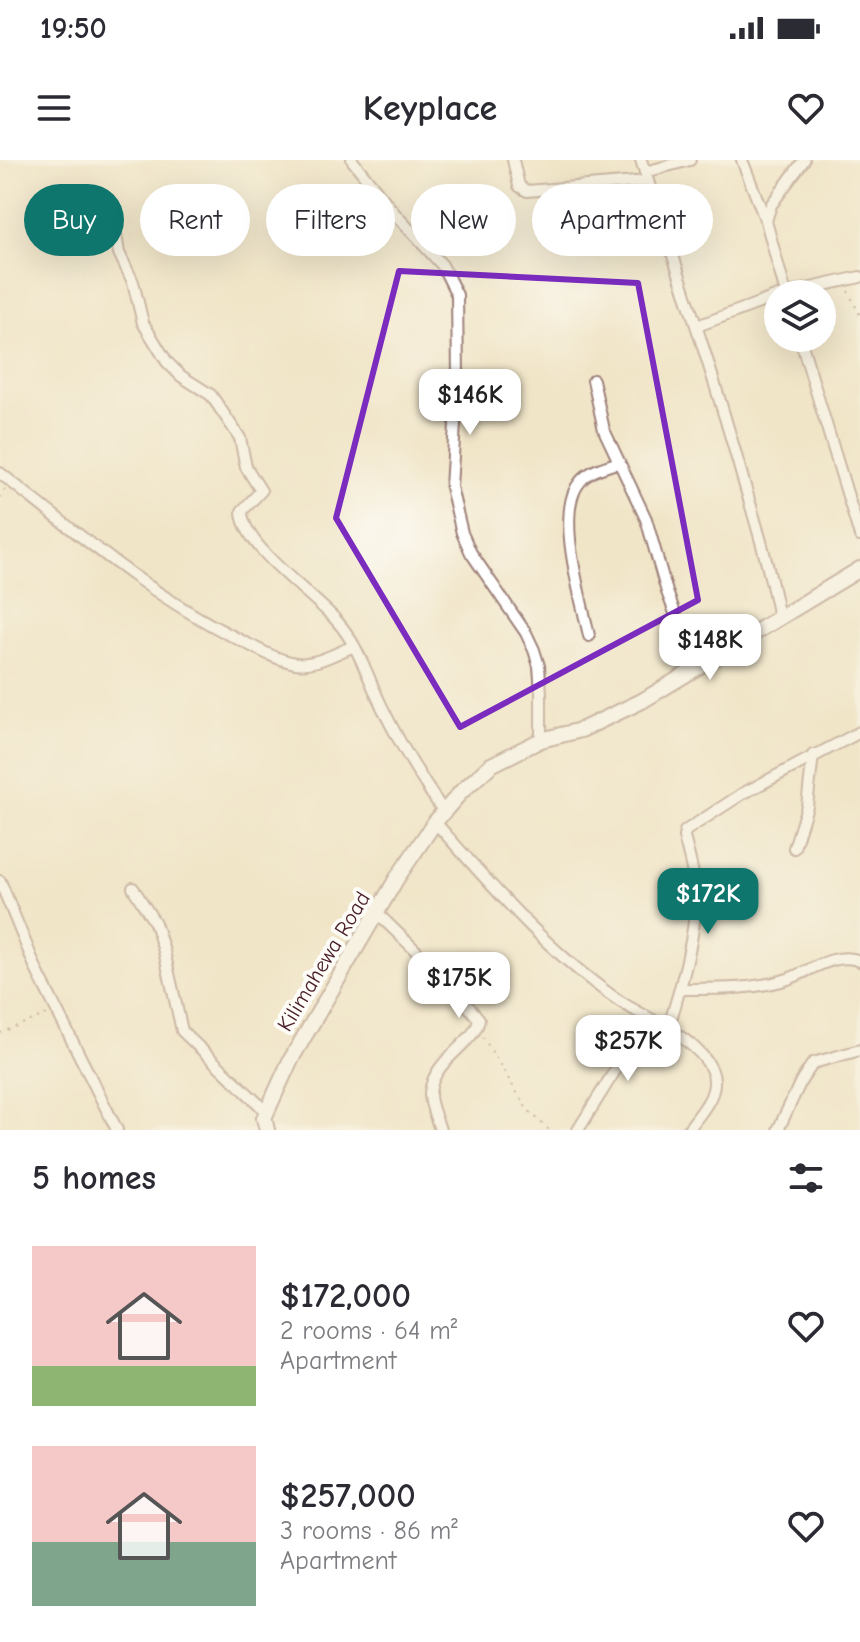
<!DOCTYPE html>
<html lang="en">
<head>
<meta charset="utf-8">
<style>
  :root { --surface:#fff; --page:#f7f7f7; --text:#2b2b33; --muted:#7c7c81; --accent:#0f766e }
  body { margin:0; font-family:"Comic Neue",sans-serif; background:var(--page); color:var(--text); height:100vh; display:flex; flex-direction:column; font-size:30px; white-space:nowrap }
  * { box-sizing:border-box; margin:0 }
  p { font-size:26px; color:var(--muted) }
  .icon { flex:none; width:44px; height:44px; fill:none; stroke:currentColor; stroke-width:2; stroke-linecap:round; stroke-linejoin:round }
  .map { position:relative; height:970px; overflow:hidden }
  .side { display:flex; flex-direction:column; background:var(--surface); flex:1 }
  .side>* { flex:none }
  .top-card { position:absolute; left:24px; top:24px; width:812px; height:72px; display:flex; gap:16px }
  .fabs { position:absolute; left:764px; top:120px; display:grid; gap:16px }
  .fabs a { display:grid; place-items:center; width:72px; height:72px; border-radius:50%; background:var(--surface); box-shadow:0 8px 32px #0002; font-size:40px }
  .price { position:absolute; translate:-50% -68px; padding:0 18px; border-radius:16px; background:#fff; color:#222; font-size:26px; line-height:52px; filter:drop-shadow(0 2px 4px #0008) }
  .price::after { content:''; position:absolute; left:50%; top:48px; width:24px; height:18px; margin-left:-12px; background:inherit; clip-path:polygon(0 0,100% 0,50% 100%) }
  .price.on { background:var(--accent); color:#fff }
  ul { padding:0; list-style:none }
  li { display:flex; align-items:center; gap:24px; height:200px; padding:0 32px }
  li span { display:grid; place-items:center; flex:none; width:224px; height:160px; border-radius:0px; color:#555 }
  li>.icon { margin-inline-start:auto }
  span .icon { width:96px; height:96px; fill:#fffc; stroke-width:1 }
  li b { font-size:34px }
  h2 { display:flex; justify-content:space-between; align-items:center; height:96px; padding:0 32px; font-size:34px }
  .tag { padding:0 28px; border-radius:36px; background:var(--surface); box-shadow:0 8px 32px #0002; font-size:28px; line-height:72px }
  .tag.on { background:var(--accent); color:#fff }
  .status { display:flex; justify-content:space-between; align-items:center; height:56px; padding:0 40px; background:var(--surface); direction:ltr }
  .status svg { height:22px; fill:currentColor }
  header { display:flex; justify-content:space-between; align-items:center; height:104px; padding:0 32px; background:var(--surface); font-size:36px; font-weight:600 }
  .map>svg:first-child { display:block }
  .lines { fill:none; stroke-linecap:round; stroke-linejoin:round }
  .street-casing { stroke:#9e827a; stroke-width:14 }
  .secondary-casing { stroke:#9e827a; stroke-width:18 }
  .path { stroke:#9e827a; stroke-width:2; stroke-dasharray:2 6; stroke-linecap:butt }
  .street { stroke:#fff; stroke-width:10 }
  .secondary { stroke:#fff; stroke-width:14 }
  .marked { fill:none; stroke:#7b2cbf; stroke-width:6; stroke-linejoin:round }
  .labels { text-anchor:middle; stroke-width:8; stroke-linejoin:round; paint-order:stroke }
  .street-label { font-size:22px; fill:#4a1f2b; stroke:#fdfcf7 }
</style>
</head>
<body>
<div class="status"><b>19:50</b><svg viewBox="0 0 49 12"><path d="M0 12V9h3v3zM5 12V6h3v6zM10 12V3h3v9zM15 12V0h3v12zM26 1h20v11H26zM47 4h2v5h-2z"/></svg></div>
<header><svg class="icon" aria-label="menu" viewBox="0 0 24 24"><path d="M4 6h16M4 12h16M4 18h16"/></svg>Keyplace<svg class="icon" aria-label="heart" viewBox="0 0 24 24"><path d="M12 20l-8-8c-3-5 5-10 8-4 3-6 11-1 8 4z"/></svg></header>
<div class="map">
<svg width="860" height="970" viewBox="0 0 860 970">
  <rect width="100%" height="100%" fill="#fdfcf7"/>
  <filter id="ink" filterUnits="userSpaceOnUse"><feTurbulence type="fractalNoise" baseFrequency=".0125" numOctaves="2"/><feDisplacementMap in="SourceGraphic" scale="16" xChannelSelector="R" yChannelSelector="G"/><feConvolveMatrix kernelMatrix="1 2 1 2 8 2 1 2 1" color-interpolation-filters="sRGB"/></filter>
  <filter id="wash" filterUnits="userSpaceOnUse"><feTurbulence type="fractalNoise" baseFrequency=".006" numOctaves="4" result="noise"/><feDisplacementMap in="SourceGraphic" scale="32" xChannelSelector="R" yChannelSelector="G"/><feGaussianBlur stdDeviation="1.8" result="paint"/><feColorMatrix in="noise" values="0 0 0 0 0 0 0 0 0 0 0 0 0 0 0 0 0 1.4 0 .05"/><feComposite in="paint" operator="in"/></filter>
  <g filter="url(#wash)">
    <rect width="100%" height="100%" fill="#f1e5c8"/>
  </g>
  <g filter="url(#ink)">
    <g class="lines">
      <defs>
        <g id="street">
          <path d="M 352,0 L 396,55 L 442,105 L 457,135 L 458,216 L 451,327 L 462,373 L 471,393 L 526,473 L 534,490 L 539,506 L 541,533 L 541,580"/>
          <path d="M 513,0 L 519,26 L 527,31 L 648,21"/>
          <path d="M 641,0 C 676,105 712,209 742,316 C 756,363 770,410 779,458"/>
          <path d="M 742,0 L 765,59"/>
          <path d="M 645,12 L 690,0"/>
          <path d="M 115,69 L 119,93 L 133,122 L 143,163 L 167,202 L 181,216 L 211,235 L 240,278 L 246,307 L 261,331 L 242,351 C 242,386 313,434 336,460 C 358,484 368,518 382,547 C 398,580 423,622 444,652"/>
          <path d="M 784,134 L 860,117"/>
          <path d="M 786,134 L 766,61 L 771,45 L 804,0"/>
          <path d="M 697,166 L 778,136"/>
          <path d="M 800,178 L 860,376"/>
          <path d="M 593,220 L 604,270 L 646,359 L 667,432 L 696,508"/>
          <path d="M 0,313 C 77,373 152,437 240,480 C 258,489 276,500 296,503 C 315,506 336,493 354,486"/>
          <path d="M 589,476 C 582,440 554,352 580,322 C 589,310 605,307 619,302"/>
          <path d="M 435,662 C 490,724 546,790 615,838 C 643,858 698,877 712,911 C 721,933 700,953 688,970"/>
          <path d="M 794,688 L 807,646 L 813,595"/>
          <path d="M 0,721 L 37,811 L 117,970"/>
          <path d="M 133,728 L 155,763 L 164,791 L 182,871 L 267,952"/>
          <path d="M 377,753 L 444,818 L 479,859 C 476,884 433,898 430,933 C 429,944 437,959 440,970"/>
          <path d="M 680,829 C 716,829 753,830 788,819 C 811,811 835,791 860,801"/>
          <path d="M 668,869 C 680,830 699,767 695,726 C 693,710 688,693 684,677 L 685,671 L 742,634 L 860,572"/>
          <path d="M 578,970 L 624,896 L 645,856"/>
          <path d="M 778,970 L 801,921 L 813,903 L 860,890"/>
        </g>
        <path id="secondary" d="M 267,970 L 264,958 L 290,901 L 397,718 L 435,662 L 461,632 L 491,605 L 541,580 L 581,570 L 642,541 L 860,409"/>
      </defs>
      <!-- street casing -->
      <use href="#street" class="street-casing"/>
      <!-- secondary casing -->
      <use href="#secondary" class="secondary-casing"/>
      <!-- path -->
      <g class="path">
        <path d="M 848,131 L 860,155"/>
        <path d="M 0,338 L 5,329"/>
        <path d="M 0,873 L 47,854"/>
        <path d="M 483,877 L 527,949 L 549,970"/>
      </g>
      <!-- street -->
      <use href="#street" class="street"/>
      <!-- secondary -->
      <use href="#secondary" class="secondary"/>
    </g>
  </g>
  <!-- marked area -->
  <path d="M0 0H860V970H0ZM 399,111 L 638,123 L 698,440 L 460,567 L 336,358 Z" fill="#f1e5c8" fill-opacity=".55" fill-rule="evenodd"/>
  <path class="marked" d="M 399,111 L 638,123 L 698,440 L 460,567 L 336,358 Z"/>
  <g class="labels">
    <!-- street labels -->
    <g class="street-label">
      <text transform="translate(323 801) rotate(-59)" y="8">Kilimahewa Road</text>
    </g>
  </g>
</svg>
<div class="fabs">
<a><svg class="icon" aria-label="layers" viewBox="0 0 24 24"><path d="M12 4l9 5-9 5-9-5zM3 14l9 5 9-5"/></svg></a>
</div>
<b class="price" style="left:470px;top:277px">$146K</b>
<b class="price" style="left:710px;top:522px">$148K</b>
<b class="price on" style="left:708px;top:776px">$172K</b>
<b class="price" style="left:459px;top:860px">$175K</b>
<b class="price" style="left:628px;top:923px">$257K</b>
<div class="top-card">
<a class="tag on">Buy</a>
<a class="tag">Rent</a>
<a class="tag">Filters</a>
<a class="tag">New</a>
<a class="tag">Apartment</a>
</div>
</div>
<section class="side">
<h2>5 homes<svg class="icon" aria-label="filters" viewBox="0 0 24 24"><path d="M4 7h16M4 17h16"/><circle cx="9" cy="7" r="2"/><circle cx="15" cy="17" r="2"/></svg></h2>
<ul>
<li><span style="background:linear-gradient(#f6c9c9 75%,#8fb573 0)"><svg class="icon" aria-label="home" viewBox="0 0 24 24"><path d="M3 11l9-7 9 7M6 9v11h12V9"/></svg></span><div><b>$172,000</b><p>2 rooms · 64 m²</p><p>Apartment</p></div><svg class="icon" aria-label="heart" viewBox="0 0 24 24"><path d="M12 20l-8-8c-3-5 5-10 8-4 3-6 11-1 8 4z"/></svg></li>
<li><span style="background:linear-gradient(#f6c9c9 60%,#7fa58c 0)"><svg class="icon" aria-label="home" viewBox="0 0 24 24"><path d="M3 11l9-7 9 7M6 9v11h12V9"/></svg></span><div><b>$257,000</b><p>3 rooms · 86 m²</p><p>Apartment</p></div><svg class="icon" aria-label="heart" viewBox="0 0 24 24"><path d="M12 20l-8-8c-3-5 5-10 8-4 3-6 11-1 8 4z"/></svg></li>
</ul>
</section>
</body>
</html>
